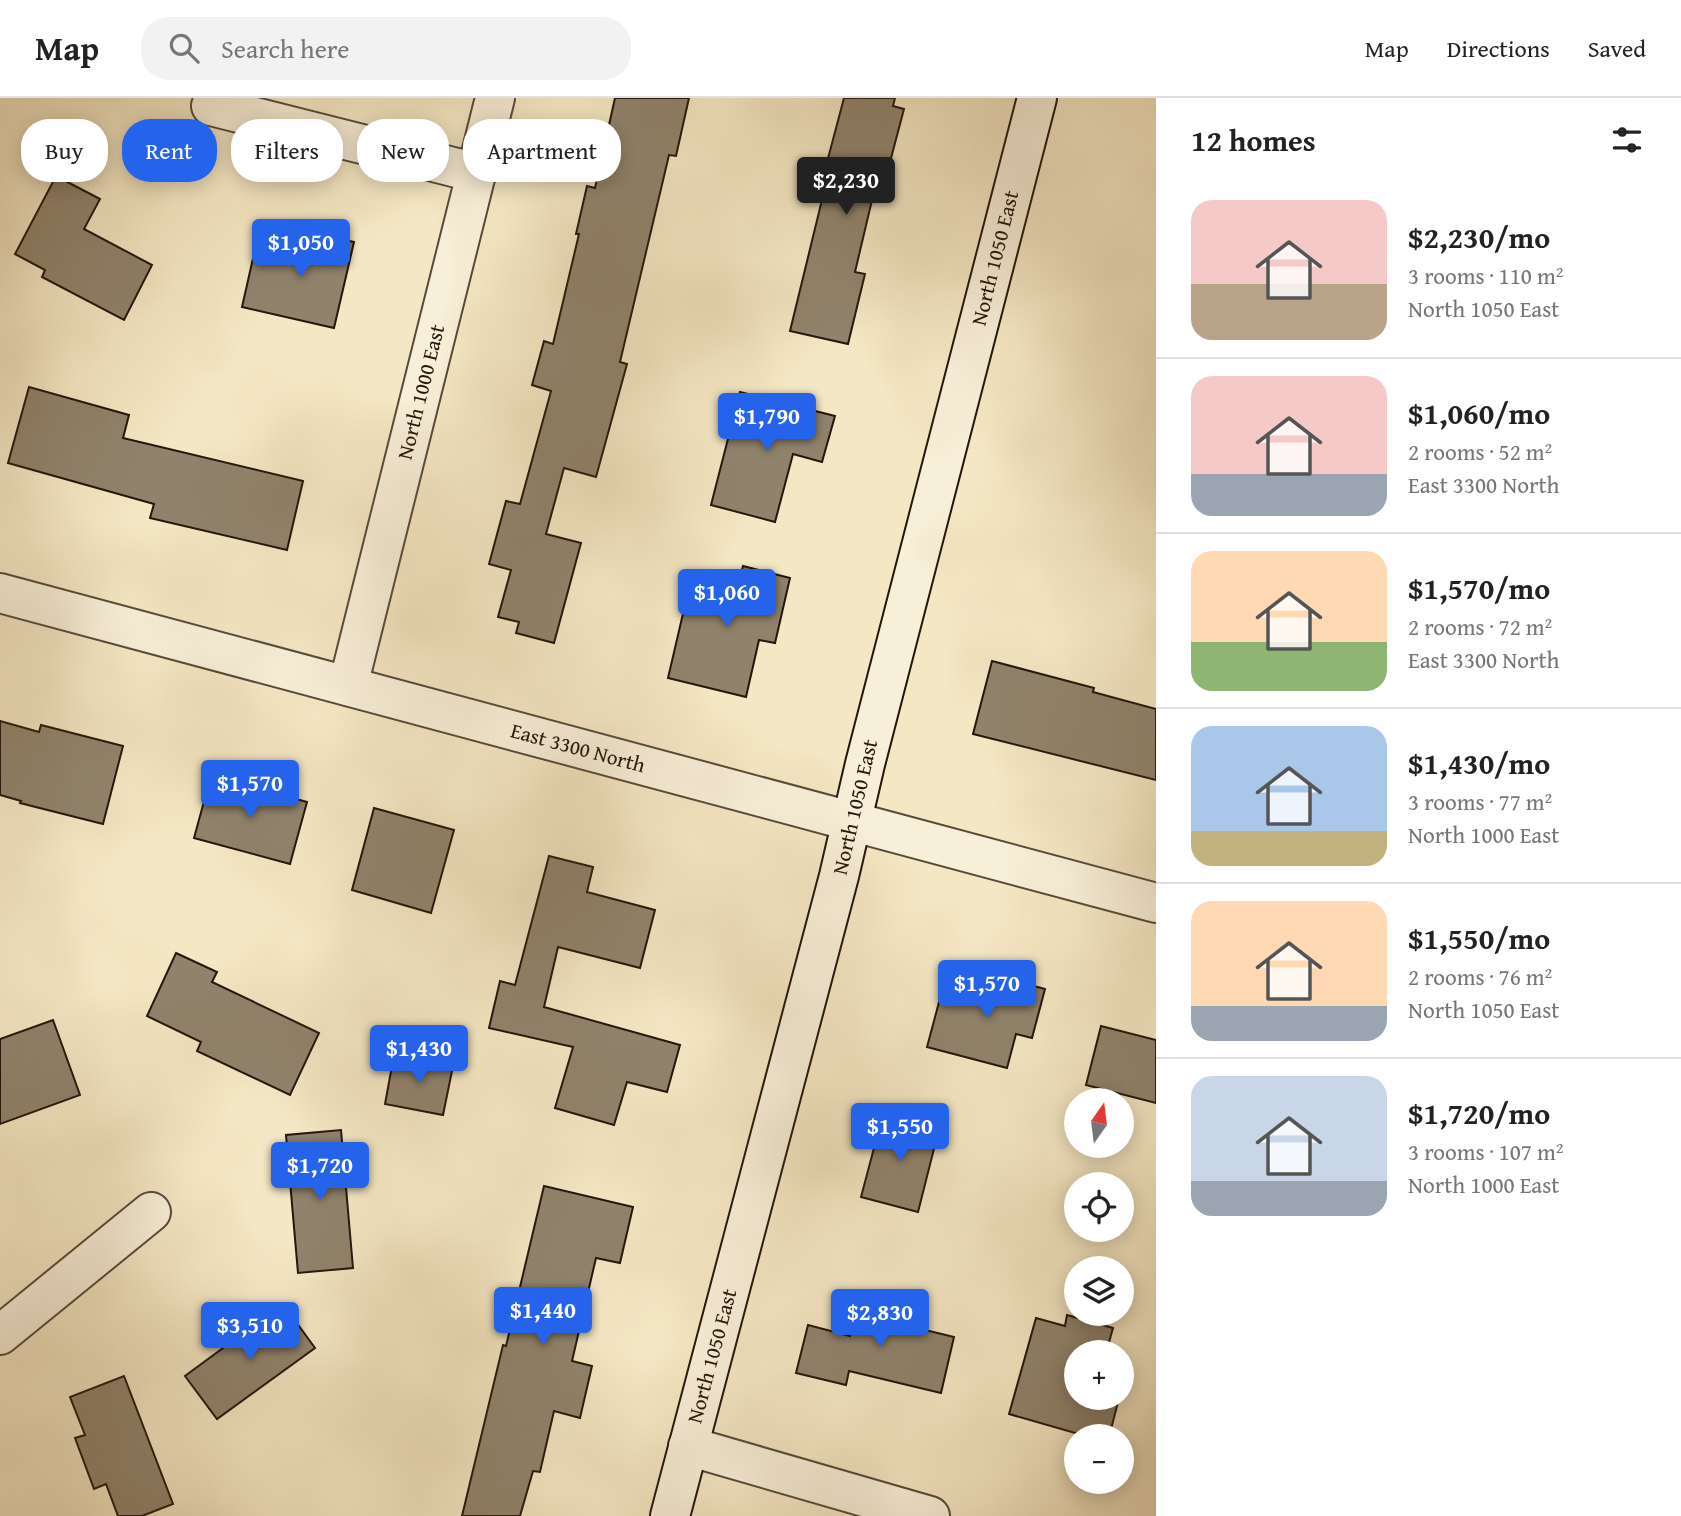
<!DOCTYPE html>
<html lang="en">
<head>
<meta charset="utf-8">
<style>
  :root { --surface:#fff; --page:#f2f2f2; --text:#222; --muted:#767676; --line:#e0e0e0; --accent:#2563eb }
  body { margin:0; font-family:"Gentium Book Plus",serif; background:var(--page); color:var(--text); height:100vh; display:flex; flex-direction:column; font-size:26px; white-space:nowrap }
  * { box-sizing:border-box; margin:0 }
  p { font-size:23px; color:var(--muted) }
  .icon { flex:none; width:38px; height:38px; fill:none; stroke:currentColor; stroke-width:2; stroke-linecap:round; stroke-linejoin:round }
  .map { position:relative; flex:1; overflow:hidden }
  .sheet { display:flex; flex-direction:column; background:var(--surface); width:525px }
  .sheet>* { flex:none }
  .guide { position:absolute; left:21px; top:21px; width:665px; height:63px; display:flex; gap:14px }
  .needle { width:46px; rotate:14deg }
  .controls { position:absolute; left:1064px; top:990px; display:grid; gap:14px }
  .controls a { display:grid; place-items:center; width:70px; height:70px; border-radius:50%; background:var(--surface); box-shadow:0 4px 18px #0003; font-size:35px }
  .price { position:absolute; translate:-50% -60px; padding:0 16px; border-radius:7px; background:var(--accent); color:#fff; font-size:23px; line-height:46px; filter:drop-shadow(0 2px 4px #0008) }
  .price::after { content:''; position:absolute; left:50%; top:42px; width:21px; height:16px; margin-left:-10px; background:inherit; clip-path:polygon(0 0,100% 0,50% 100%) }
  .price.selected { background:#222; color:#fff }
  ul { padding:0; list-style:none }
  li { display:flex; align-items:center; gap:21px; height:175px; padding:0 35px }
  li+li { border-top:2px solid var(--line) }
  li span { display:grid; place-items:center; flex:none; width:196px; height:140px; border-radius:21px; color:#555 }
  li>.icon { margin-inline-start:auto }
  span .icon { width:84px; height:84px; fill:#fffc; stroke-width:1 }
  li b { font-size:30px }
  h2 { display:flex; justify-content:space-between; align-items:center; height:84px; padding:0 35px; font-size:30px }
  .pill { padding:0 24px; border-radius:28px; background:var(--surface); box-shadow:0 4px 18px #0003; font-size:24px; line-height:63px }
  .pill.selected { background:var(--accent); color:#fff }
  header { display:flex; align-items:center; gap:42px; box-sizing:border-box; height:98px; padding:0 35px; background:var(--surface); border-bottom:2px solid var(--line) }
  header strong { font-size:33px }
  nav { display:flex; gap:38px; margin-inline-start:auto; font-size:24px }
  .search { width:490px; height:63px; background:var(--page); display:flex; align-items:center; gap:18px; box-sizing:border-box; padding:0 24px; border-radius:28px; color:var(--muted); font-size:26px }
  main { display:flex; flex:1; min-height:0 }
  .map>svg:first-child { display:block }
  .building { fill:#90836c; stroke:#23160d; stroke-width:2 }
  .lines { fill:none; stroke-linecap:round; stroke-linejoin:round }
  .street-casing { stroke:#574a3a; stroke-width:42 }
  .secondary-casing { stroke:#23160d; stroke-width:42 }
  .street { stroke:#f8efd8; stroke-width:38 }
  .secondary { stroke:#f8efd8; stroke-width:38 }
  .labels { text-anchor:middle; stroke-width:6; stroke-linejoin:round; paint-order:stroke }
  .street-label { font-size:21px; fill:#23160d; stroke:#f8efd8 }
</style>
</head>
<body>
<header>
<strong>Map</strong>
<div class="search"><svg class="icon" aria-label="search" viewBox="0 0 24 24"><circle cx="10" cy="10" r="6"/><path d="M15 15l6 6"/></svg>Search here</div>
<nav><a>Map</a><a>Directions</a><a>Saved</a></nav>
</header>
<main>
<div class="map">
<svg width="1156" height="1418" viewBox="0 0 1156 1418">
  <rect width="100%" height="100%" fill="#f4e7c3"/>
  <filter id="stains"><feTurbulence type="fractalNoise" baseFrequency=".00286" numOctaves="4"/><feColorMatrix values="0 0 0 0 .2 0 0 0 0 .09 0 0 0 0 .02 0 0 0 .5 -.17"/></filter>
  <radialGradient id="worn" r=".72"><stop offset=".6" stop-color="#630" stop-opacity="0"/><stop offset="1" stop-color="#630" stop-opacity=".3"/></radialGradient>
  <!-- building -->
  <g class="building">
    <path d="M 615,0 L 689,0 L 676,58 L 669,57 L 620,264 L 627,266 L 596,379 L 564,370 L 546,436 L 581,445 L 554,545 L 516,535 L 519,524 L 498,519 L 511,472 L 489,466 L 506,403 L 520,406 L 551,293 L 532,287 L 544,243 L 553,246 L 579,136 L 576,136 L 587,88 L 595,90 Z"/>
    <path d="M 844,0 L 895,0 L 893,8 L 904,11 L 885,83 L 877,81 L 855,174 L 865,176 L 848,246 L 790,233 L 830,69 L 826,68 Z"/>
    <path d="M 56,78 L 100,101 L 84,131 L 152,167 L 124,222 L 42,179 L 45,172 L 15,156 Z"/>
    <path d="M 300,131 L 354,144 L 334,230 L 242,209 L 256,147 L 294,156 Z"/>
    <path d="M 29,289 L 129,317 L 123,340 L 303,383 L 287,452 L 150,420 L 154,406 L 8,365 Z"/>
    <path d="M 740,294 L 835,318 L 822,364 L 793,356 L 775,424 L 711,407 Z"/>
    <path d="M 743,468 L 790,480 L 775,545 L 759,542 L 746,599 L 668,580 L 692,477 L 738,488 Z"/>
    <path d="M 992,563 L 1094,590 L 1093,594 L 1156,611 L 1156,682 L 973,636 Z"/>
    <path d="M 0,623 L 39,634 L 41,627 L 123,648 L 103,726 L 20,705 L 21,703 L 0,697 Z"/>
    <path d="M 211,678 L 307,704 L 290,766 L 194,740 Z"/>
    <path d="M 374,710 L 454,732 L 431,815 L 352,792 Z"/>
    <path d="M 549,758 L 593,769 L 587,794 L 655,812 L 640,870 L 558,849 L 544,909 L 680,947 L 667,994 L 627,984 L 614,1027 L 555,1010 L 573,949 L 489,930 L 500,883 L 515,887 Z"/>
    <path d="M 176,855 L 217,874 L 212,884 L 319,935 L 290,997 L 197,953 L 201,944 L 147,918 Z"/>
    <path d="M 984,875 L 1045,891 L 1032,940 L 1016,936 L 1007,970 L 927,949 L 942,893 L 977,901 Z"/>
    <path d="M 53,922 L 80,997 L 0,1026 L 0,941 Z"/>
    <path d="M 1101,928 L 1156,942 L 1156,1005 L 1086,987 Z"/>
    <path d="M 394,957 L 453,968 L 443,1017 L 385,1006 Z"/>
    <path d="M 883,1016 L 939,1031 L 918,1114 L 861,1099 Z"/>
    <path d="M 341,1032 L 353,1170 L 298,1175 L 286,1037 Z"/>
    <path d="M 544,1088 L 633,1109 L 620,1165 L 596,1160 L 572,1263 L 592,1268 L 580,1320 L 554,1313 L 540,1374 L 533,1373 L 520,1418 L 462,1418 L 503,1247 L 506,1248 Z"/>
    <path d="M 879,1195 L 919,1204 L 913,1229 L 954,1239 L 941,1295 L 849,1273 L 846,1287 L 796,1275 L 808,1227 L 850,1238 L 856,1215 L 873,1219 Z"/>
    <path d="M 283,1206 L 315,1250 L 217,1321 L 185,1278 Z"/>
    <path d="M 1067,1217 L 1113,1230 L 1106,1255 L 1076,1255 L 1076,1300 L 1119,1300 L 1109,1339 L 1089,1339 L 1009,1316 L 1036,1220 L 1065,1228 Z"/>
    <path d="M 124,1278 L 173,1406 L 142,1418 L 118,1418 L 106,1386 L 94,1391 L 75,1340 L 85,1337 L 70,1299 Z"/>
  </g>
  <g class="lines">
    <defs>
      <g id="street">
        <path d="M 211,8 L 477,75"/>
        <path d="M 0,495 L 1156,805"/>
        <path d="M 348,588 L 495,0"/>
        <path d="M 0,1237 L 151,1114"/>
        <path d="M 688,1348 L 930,1418"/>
      </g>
      <path id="secondary" d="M 670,1418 L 839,778 L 865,666 L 1037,0"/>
    </defs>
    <!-- street casing -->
    <use href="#street" class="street-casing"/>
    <!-- secondary casing -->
    <use href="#secondary" class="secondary-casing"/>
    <!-- street -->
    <use href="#street" class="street"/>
    <!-- secondary -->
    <use href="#secondary" class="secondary"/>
  </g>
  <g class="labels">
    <!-- street labels -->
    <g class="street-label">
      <text transform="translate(995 160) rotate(-76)" y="7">North 1050 East</text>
      <text transform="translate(421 294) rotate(-76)" y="7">North 1000 East</text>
      <text transform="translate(578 650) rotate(15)" y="7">East 3300 North</text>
      <text transform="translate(855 709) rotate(-77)" y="7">North 1050 East</text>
      <text transform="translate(712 1258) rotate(-75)" y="7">North 1050 East</text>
    </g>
  </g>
  <rect width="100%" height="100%" filter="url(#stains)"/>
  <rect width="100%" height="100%" fill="url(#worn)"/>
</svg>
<div class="controls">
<a><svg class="needle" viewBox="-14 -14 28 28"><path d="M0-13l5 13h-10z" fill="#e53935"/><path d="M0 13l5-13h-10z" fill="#767676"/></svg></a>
<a><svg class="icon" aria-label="locate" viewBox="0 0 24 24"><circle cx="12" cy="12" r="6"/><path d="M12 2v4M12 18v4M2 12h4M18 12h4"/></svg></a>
<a><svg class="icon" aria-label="layers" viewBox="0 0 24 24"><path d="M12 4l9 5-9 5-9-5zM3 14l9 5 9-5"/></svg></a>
<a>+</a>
<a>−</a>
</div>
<b class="price selected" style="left:846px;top:119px">$2,230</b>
<b class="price" style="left:301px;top:181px">$1,050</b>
<b class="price" style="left:767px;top:355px">$1,790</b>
<b class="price" style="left:727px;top:531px">$1,060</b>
<b class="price" style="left:250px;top:722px">$1,570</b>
<b class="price" style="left:987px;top:922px">$1,570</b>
<b class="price" style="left:419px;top:987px">$1,430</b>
<b class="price" style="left:900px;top:1065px">$1,550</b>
<b class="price" style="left:320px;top:1104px">$1,720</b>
<b class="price" style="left:543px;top:1249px">$1,440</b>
<b class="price" style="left:880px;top:1251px">$2,830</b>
<b class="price" style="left:250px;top:1264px">$3,510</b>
<div class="guide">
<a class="pill">Buy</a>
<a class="pill selected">Rent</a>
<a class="pill">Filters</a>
<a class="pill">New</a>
<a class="pill">Apartment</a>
</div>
</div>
<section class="sheet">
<h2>12 homes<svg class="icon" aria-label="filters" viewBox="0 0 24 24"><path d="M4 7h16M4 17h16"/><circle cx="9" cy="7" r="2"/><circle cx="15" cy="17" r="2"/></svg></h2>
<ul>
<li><span style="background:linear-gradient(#f6c9c9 60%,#b9a48a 0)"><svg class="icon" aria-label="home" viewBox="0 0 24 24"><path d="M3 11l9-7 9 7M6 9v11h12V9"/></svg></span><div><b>$2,230/mo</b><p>3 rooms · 110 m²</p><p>North 1050 East</p></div></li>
<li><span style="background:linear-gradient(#f6c9c9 70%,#9aa5b1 0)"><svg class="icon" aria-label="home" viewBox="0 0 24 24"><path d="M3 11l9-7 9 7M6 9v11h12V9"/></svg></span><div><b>$1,060/mo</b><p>2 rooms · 52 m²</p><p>East 3300 North</p></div></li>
<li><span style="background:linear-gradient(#ffd9b3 65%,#8fb573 0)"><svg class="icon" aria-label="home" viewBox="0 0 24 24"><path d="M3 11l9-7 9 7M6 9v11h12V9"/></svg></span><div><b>$1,570/mo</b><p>2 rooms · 72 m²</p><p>East 3300 North</p></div></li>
<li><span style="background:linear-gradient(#a9c7e8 75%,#c2b280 0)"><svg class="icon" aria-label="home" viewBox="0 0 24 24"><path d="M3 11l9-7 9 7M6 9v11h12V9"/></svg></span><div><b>$1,430/mo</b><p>3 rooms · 77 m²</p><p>North 1000 East</p></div></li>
<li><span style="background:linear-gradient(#ffd9b3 75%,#9aa5b1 0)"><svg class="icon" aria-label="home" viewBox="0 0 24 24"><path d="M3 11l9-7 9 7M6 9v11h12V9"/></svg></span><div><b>$1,550/mo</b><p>2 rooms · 76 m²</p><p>North 1050 East</p></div></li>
<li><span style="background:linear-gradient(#c9d6e8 75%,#9aa5b1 0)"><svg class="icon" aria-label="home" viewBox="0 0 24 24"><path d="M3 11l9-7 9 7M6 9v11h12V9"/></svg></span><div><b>$1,720/mo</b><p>3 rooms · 107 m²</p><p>North 1000 East</p></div></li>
</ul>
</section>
</main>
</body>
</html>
